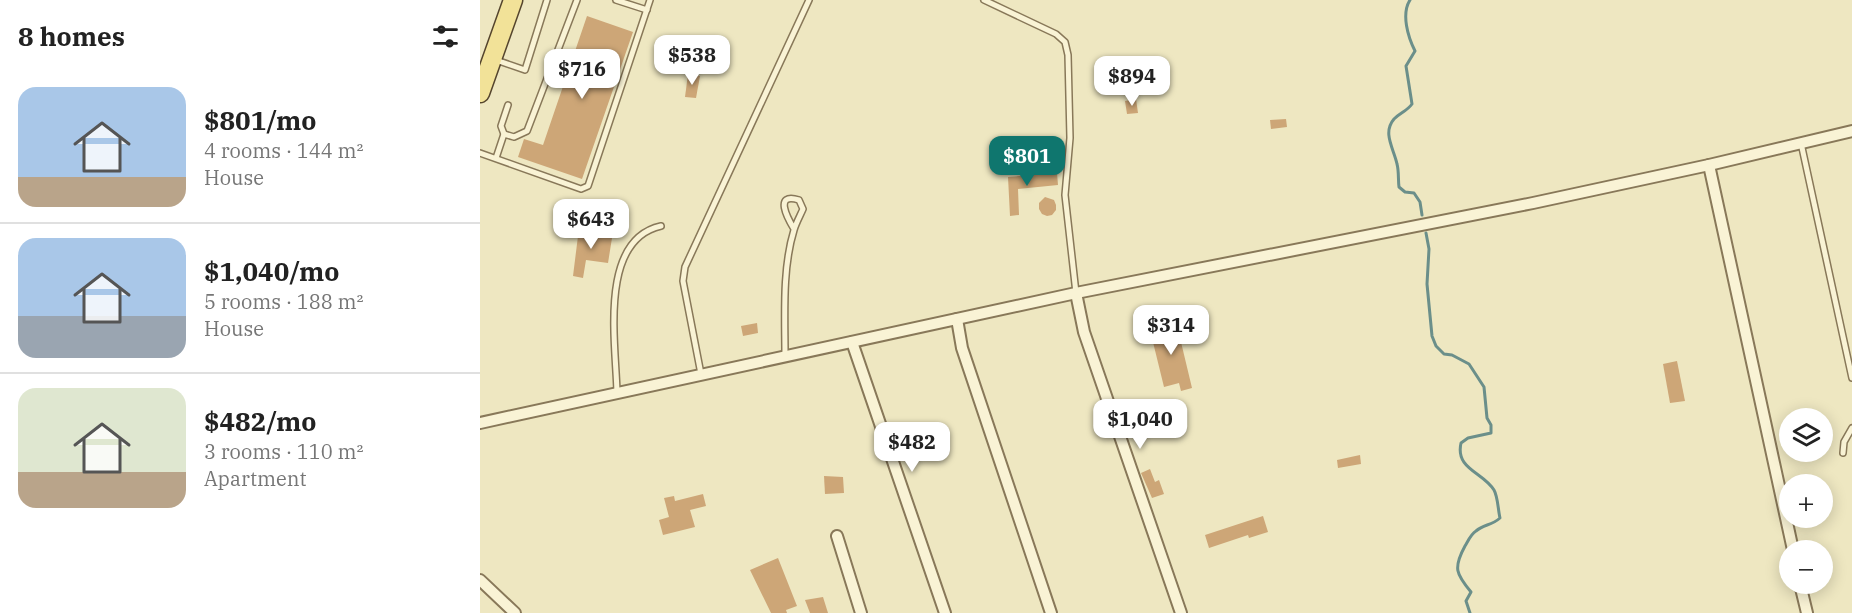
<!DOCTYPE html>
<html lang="en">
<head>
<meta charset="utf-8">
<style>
  :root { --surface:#fff; --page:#f2f2f2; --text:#222; --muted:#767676; --line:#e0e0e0; --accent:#0f766e }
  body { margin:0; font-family:"IBM Plex Serif",serif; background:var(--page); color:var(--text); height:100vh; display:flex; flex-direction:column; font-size:22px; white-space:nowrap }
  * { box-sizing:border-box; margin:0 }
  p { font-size:20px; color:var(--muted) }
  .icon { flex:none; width:33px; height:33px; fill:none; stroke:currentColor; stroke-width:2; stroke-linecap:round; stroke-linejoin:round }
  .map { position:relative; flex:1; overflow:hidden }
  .side { display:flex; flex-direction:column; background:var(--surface); width:480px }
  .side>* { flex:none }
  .buttons { position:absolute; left:1299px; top:408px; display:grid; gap:12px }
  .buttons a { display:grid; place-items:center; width:54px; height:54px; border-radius:50%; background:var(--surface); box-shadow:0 3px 15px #0003; font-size:30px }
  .price { position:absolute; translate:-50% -51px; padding:0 14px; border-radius:12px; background:#fff; color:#222; font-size:20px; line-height:39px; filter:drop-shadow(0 2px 3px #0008) }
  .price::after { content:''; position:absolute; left:50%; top:36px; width:18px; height:14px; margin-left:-9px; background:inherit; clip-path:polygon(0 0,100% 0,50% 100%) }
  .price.active { background:var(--accent); color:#fff }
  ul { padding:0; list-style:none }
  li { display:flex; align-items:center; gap:18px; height:150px; padding:0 18px }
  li+li { border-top:2px solid var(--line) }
  li span { display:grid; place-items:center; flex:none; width:168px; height:120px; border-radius:18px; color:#555 }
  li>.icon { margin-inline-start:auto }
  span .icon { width:72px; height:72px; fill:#fffc; stroke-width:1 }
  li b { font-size:26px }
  h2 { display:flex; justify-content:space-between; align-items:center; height:72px; padding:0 18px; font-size:26px }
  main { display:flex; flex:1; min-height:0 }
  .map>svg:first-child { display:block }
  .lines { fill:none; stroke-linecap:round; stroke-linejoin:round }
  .stream { stroke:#6b8f8a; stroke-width:3 }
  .building { fill:#cda677 }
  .lane-casing { stroke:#887859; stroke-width:8 }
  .street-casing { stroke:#887859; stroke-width:14 }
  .primary-casing { stroke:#55452d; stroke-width:21 }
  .lane { stroke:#f9f3d5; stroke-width:5 }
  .street { stroke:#f9f3d5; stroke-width:10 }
  .primary { stroke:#f2e298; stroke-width:18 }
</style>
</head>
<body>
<main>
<section class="side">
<h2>8 homes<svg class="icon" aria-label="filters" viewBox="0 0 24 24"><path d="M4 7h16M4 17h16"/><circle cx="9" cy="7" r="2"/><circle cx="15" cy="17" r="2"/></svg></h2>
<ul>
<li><span style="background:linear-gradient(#a9c7e8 75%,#b9a48a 0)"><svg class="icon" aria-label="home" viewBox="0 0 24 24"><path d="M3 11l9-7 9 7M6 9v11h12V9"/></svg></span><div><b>$801/mo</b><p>4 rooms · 144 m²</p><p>House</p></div></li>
<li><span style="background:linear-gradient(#a9c7e8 65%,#9aa5b1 0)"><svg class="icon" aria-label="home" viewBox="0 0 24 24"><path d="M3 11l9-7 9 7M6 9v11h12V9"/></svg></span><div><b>$1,040/mo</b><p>5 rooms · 188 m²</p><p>House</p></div></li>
<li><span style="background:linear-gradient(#dfe7d0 70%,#b9a48a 0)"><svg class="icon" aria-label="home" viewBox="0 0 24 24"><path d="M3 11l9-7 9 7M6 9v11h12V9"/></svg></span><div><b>$482/mo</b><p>3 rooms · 110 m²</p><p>Apartment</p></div></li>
</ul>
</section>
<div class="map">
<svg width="1372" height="613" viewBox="0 0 1372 613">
  <rect width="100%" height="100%" fill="#eee7c1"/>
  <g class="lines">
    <!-- stream -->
    <g class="stream">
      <path d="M 930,0 C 921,14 928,37 935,51 L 926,66 L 932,104 C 927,111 920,113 914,119 C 902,133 914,149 917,164 C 919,171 918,180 919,187 L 925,192 L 934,193 L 940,202 L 942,215"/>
      <path d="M 946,233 L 949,249 L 947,284 L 952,336 L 956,346 L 964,354 L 972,355 L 989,364 L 1004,387 L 1007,418 L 1011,425 L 1011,433 L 988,438 L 981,443 C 975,469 1003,472 1014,490 C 1018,497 1018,510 1020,518 C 1011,526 1004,524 996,531 C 991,534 988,541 985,546 C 973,568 976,574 991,592 L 986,601 L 990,613"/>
    </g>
  </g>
  <!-- building -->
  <g class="building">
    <path d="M 107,16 L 153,32 L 102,179 L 38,157 L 44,139 L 63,145 Z"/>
    <path d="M 208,74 L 220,76 L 216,98 L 205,97 Z"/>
    <path d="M 656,99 L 658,113 L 647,114 L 645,101 Z"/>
    <path d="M 806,119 L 807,127 L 791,129 L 790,120 Z"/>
    <path d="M 577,173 L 578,185 L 538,189 L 539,215 L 530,216 L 528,177 Z"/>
    <path d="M 565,197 L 574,200 L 576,205 L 576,210 L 572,215 L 567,216 L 562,214 L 559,209 L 559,203 Z"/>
    <path d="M 99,228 L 113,231 L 113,235 L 132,238 L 128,263 L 106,260 L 103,278 L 93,276 Z"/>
    <path d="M 695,317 L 712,388 L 701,391 L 699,383 L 684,387 L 671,334 L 687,330 L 685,320 Z"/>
    <path d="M 277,323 L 278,333 L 263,336 L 261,326 Z"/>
    <path d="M 1197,361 L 1205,401 L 1190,403 L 1183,364 Z"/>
    <path d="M 880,455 L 881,464 L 858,468 L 857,460 Z"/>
    <path d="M 670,469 L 675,482 L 679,480 L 684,494 L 672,498 L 661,473 Z"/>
    <path d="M 344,476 L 363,477 L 364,493 L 345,494 Z"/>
    <path d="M 223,494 L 226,506 L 210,510 L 215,527 L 183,535 L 179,520 L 189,517 L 184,498 L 194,496 L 195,501 Z"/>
    <path d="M 783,516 L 788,532 L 769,538 L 768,535 L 729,548 L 725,535 Z"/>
    <path d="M 298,558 L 317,606 L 306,610 L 307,613 L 291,613 L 270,570 Z"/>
    <path d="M 343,597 L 348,613 L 330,613 L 325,600 Z"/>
  </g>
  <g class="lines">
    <defs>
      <g id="lane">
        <path d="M 136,0 L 167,10"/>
        <path d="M 504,0 L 576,34 L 585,42 L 588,55 L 590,138 L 585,195 L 596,293"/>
        <path d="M 16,60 L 45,70 L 67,0"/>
        <path d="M 24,134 L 21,126 L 28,105"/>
        <path d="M 1321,143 L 1372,378"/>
        <path d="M 0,153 L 101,189 L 108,186 L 170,0"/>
        <path d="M 16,158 L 24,134 L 34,137 L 47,131 L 97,0"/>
        <path d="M 305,356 C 305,316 302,269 314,230 C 316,223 320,216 323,209 L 319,200 C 293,192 308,219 314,229"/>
        <path d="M 221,374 L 203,281 L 205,267 L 329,0"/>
        <path d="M 137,393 C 136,344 118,240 181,226"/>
        <path d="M 1363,453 L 1364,442 L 1372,428"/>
      </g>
      <g id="street">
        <path d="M 1229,165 L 1313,550"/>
        <path d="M 596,293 L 604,332 L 701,613"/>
        <path d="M 477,319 L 482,348 L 571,613"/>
        <path d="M 372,342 L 465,613"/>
        <path d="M 0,423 L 596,293 L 1053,203 L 1229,165 L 1372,131"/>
        <path d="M 357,536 L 381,613"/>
        <path d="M 0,580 L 35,613"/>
        <path d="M 1320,584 L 1327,613"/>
      </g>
      <path id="primary" d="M 0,93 L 33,0"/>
    </defs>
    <!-- lane casing -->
    <use href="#lane" class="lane-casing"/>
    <!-- street casing -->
    <use href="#street" class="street-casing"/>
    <!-- primary casing -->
    <use href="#primary" class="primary-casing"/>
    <!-- lane -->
    <use href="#lane" class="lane"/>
    <!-- street -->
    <use href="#street" class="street"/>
    <!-- primary -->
    <use href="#primary" class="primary"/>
  </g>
</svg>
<div class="buttons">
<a><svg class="icon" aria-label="layers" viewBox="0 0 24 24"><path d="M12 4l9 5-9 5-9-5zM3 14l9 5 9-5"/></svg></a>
<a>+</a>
<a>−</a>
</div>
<b class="price" style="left:212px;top:86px">$538</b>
<b class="price" style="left:102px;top:100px">$716</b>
<b class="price" style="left:652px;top:107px">$894</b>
<b class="price active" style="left:547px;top:187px">$801</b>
<b class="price" style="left:111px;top:250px">$643</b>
<b class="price" style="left:691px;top:356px">$314</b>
<b class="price" style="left:660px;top:450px">$1,040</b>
<b class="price" style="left:432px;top:473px">$482</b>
</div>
</main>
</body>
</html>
